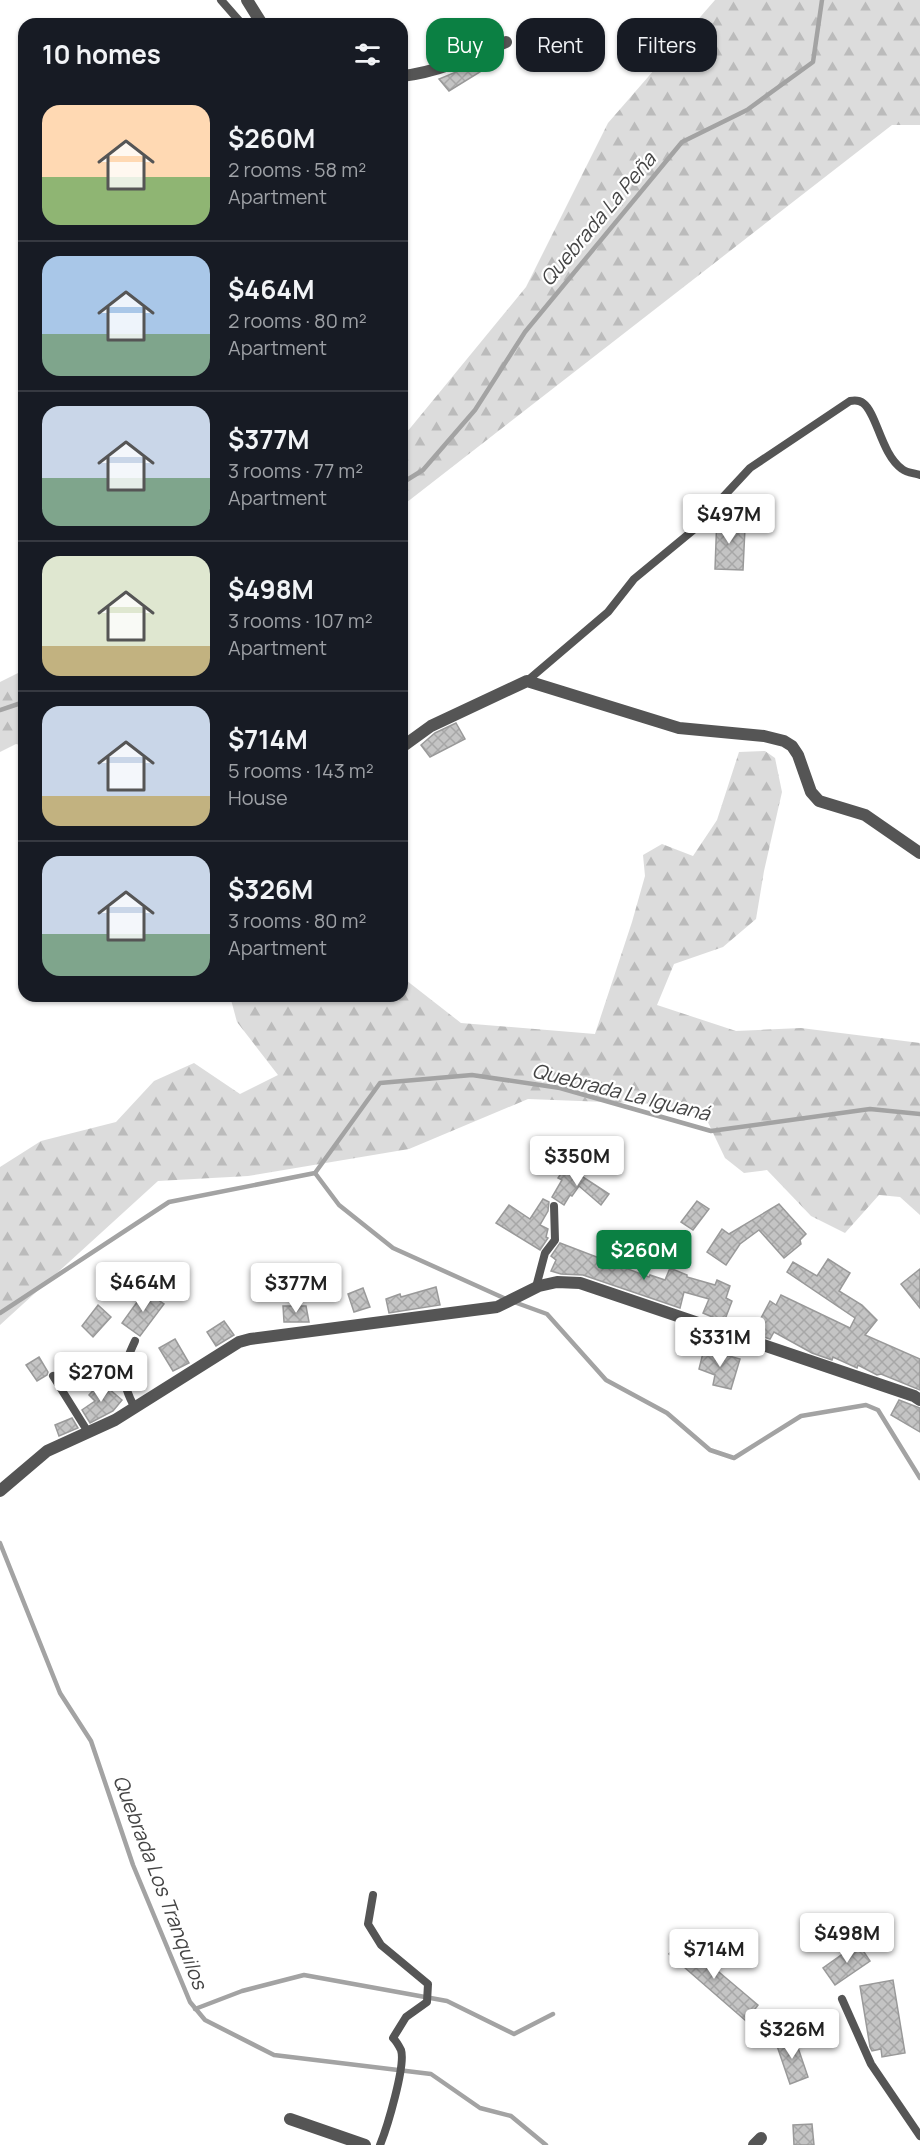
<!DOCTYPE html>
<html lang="en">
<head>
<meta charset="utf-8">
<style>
  :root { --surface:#171b24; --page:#20242c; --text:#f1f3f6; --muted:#9ea1a6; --line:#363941; --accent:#0b8043 }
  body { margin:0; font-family:Manrope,sans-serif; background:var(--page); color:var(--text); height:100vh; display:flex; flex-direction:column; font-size:22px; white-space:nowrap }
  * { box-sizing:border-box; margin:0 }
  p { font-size:20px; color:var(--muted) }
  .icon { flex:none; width:33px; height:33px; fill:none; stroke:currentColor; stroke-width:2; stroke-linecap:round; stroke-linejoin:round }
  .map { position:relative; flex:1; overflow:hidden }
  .drawer { position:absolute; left:18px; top:18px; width:390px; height:984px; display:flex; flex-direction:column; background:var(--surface); border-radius:18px; box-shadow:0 2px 4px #0004 }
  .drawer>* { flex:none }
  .hud { position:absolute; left:426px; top:18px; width:404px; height:54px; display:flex; gap:12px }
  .price { position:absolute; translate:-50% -51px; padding:0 14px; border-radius:6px; background:#fff; color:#222; font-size:20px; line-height:39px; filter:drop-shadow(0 2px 3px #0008) }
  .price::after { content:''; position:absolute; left:50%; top:36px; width:18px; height:14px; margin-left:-9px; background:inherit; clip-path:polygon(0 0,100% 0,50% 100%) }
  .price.active { background:var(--accent); color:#fff }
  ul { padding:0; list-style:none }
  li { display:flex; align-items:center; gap:18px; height:150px; padding:0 24px }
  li+li { border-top:2px solid var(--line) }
  li span { display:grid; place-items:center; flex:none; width:168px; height:120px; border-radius:18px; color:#555 }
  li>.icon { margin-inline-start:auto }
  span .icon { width:72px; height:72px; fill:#fffc; stroke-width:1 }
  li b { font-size:26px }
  h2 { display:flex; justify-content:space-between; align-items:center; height:72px; padding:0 24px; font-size:26px }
  .pill { padding:0 21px; border-radius:18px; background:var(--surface); box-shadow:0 2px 4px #0004; font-size:21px; line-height:54px }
  .pill.active { background:var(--accent); color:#fff }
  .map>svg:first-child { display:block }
  .forest { fill:url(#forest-firs) }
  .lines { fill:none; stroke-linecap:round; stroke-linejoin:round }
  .stream { stroke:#a3a3a3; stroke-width:4.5 }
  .building { fill:url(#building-cross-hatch); stroke:#999; stroke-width:1.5 }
  .service { stroke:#555; stroke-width:8 }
  .minor { stroke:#555; stroke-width:12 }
  .labels { text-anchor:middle; stroke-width:4.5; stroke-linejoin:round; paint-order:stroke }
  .water-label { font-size:20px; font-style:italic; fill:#444; stroke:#fff }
</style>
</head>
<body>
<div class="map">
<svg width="920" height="2145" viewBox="0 0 920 2145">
  <defs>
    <pattern id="forest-firs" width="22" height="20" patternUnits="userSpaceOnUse" patternTransform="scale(1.5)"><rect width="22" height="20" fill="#dcdcdc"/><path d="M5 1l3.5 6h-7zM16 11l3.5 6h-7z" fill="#bbb"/></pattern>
    <pattern id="building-cross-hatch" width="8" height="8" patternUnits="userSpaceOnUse" patternTransform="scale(1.5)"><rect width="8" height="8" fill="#c4c4c4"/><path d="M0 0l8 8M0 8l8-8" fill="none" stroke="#a7a7a7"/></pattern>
  </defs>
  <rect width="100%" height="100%" fill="#fff"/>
  <!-- forest -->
  <g class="forest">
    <path d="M 715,0 L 920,0 L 920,125 L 892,125 L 402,506 L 402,429 L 407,432 L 526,287 L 608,123 Z"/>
    <path d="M 24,670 L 24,746 L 16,744 L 0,752 L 0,682 Z"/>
    <path d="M 765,751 L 775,758 L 782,792 L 764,871 L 756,919 L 723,947 L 674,964 L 657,1005 L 736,1031 L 801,1028 L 920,1043 L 920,1215 L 900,1197 L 879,1195 L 845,1233 L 811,1216 L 767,1170 L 744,1173 L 725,1158 L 705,1116 L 658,1104 L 528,1099 L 409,1149 L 248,1176 L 158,1181 L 0,1325 L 0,1167 L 41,1141 L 116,1122 L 154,1081 L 194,1063 L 240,1094 L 278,1075 L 237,1022 L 230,996 L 402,996 L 402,977 L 461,1023 L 595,1034 L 632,922 L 645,876 L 643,855 L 662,844 L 693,856 L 717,820 L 739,752 Z"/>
  </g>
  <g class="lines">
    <!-- stream -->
    <g class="stream">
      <path d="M 402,483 L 423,470 L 475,410 L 525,332 L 682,142 L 747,110 L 813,62 L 822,0"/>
      <path d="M 0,710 L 24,702"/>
      <path d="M 315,1173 L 339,1205 L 393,1248 L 506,1299"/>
      <path d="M 514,1302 L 547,1314 L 606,1380 L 667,1413 L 710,1450 L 734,1458 L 801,1416 L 866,1405 L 878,1410 L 920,1478"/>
      <path d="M 0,1313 L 169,1202 L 315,1173 L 380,1083 L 472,1075 L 560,1088 L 711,1131 L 870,1109 L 920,1114"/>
      <path d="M 0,1543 L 60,1693 L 91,1741 L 133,1865 L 190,2002 L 205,2020 L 274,2055 L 431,2074 L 480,2108 L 511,2116 L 546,2145"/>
      <path d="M 195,2009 L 242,1991 L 304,1975 L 447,2001 L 514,2034 L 553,2014"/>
    </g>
  </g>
  <!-- building -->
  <g class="building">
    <path d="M 485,60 L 488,67 L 449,91 L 439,79 Z"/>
    <path d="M 717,515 L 733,516 L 733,528 L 745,528 L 743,570 L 715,569 Z"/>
    <path d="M 456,723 L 465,739 L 430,757 L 421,745 L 435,733 Z"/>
    <path d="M 566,1166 L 609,1194 L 601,1205 L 579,1186 L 572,1196 L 570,1195 L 564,1205 L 552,1197 L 562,1180 L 558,1178 Z"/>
    <path d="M 543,1199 L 549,1202 L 548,1211 L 540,1225 L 548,1229 L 546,1237 L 548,1238 L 540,1250 L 496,1223 L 509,1205 L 530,1219 Z"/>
    <path d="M 697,1201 L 709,1209 L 693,1230 L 681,1222 Z"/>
    <path d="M 779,1204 L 806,1234 L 800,1240 L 801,1244 L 784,1258 L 759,1230 L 740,1244 L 726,1265 L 707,1252 L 722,1229 L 729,1234 Z"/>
    <path d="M 560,1243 L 649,1277 L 650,1275 L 665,1280 L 670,1268 L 687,1275 L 687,1277 L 715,1285 L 717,1280 L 730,1286 L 726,1298 L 732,1301 L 724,1322 L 703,1313 L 709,1299 L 684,1292 L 680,1308 L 583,1275 L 561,1274 L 551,1271 L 556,1260 L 551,1256 Z"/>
    <path d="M 828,1259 L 850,1273 L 839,1291 L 862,1305 L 877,1320 L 865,1335 L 920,1359 L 920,1390 L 881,1374 L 877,1375 L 858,1365 L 857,1368 L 833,1357 L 832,1360 L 812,1353 L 774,1332 L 770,1339 L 753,1333 L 770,1301 L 776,1305 L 781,1295 L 850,1328 L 855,1318 L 787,1272 L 793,1262 L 817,1276 Z"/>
    <path d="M 920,1269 L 920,1308 L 901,1284 Z"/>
    <path d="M 436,1287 L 440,1305 L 389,1313 L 386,1299 L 400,1294 L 401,1297 Z"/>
    <path d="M 363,1288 L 370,1307 L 354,1312 L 348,1294 Z"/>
    <path d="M 145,1291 L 164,1304 L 140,1336 L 122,1323 Z"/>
    <path d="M 98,1305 L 111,1317 L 93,1337 L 82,1326 Z"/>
    <path d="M 283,1306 L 306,1306 L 309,1322 L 284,1322 Z"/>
    <path d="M 224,1321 L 234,1335 L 216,1346 L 207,1332 Z"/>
    <path d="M 175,1339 L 189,1363 L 173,1371 L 159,1348 Z"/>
    <path d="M 704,1349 L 740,1359 L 731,1389 L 713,1385 L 715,1375 L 699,1369 Z"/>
    <path d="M 39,1357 L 48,1372 L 47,1375 L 37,1381 L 26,1365 Z"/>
    <path d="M 101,1382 L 122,1400 L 113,1411 L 90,1423 L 82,1410 L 95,1401 L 89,1395 Z"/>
    <path d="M 899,1400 L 920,1408 L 920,1432 L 891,1415 Z"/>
    <path d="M 72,1418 L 78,1428 L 59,1436 L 55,1425 Z"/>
    <path d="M 681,1940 L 758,2005 L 746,2021 L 669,1954 Z"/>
    <path d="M 858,1943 L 870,1961 L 835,1985 L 823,1968 Z"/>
    <path d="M 893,1980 L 905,2053 L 882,2057 L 881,2049 L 872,2051 L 870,2047 L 860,1986 Z"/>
    <path d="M 794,2036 L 808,2077 L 790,2084 L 776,2043 Z"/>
    <path d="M 812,2124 L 814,2145 L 794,2145 L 793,2125 Z"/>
  </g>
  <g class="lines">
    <!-- service -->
    <g class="service">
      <path d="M 221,0 L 242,24"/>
      <path d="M 527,681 L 608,612 L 634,579 L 708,518 L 711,510 L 750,468 L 850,401 C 855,400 859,400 863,403 C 877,413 881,454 902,469 C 907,473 914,473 920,475"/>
      <path d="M 536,1287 L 545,1253 L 555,1240 L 554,1206"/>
      <path d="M 53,1376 L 88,1432"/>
      <path d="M 135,1408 C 119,1379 122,1369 135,1341"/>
      <path d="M 373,1895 L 368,1924 L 381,1945 L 428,1984 L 427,2002 L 406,2017 L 393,2038 C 396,2041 399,2046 401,2050 C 406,2065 387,2128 380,2145"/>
      <path d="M 842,1999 L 871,2064 L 920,2136"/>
    </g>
    <!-- minor -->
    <g class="minor">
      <path d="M 247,0 L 262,24"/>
      <path d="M 402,76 C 438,72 473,56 506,42"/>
      <path d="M 402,747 L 431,726 L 527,681 L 679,728 L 764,736 L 784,741 L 792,746 L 798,755 L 811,792 L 819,801 L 865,815 L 920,853"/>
      <path d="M 0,1491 L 47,1451 L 115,1420 L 239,1342 L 250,1339 L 497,1307 L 539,1286 L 557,1282 L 580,1283 L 914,1396 L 920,1400"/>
      <path d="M 290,2119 L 365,2145"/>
      <path d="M 754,2145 L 761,2138"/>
    </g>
  </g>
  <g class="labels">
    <!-- water labels -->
    <g class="water-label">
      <text transform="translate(598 219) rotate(-50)" y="7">Quebrada La Peña</text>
      <text transform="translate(621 1092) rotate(14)" y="7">Quebrada La Iguaná</text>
      <text transform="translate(160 1882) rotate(69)" y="7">Quebrada Los Tranquilos</text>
    </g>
  </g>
</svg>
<b class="price" style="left:729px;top:545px">$497M</b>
<b class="price" style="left:577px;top:1187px">$350M</b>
<b class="price active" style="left:644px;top:1281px">$260M</b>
<b class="price" style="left:143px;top:1313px">$464M</b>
<b class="price" style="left:296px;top:1314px">$377M</b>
<b class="price" style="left:720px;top:1368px">$331M</b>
<b class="price" style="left:101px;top:1403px">$270M</b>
<b class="price" style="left:847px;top:1964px">$498M</b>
<b class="price" style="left:714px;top:1980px">$714M</b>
<b class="price" style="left:792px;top:2060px">$326M</b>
<div class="hud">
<a class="pill active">Buy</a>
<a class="pill">Rent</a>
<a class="pill">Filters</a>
</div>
<section class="drawer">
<h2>10 homes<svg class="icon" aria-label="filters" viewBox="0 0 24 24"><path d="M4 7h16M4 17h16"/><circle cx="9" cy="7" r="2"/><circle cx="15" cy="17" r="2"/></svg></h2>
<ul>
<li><span style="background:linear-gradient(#ffd9b3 60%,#8fb573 0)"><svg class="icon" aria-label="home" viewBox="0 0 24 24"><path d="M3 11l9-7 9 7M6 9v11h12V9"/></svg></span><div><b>$260M</b><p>2 rooms · 58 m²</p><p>Apartment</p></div></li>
<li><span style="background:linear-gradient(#a9c7e8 65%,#7fa58c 0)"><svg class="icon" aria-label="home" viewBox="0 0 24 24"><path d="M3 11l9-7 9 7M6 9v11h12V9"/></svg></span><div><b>$464M</b><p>2 rooms · 80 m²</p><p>Apartment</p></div></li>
<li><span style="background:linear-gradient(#c9d6e8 60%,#7fa58c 0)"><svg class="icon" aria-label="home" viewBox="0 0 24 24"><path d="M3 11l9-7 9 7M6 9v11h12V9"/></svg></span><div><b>$377M</b><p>3 rooms · 77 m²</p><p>Apartment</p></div></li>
<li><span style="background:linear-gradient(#dfe7d0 75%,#c2b280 0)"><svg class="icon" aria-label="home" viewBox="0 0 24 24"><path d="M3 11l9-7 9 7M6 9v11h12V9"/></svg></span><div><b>$498M</b><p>3 rooms · 107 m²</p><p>Apartment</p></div></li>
<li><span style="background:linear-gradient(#c9d6e8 75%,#c2b280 0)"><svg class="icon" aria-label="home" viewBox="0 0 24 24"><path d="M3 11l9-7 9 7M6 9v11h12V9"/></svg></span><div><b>$714M</b><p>5 rooms · 143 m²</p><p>House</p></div></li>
<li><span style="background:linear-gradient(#c9d6e8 65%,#7fa58c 0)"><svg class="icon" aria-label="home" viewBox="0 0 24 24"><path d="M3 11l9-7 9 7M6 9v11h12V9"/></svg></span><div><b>$326M</b><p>3 rooms · 80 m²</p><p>Apartment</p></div></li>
</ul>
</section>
</div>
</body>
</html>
